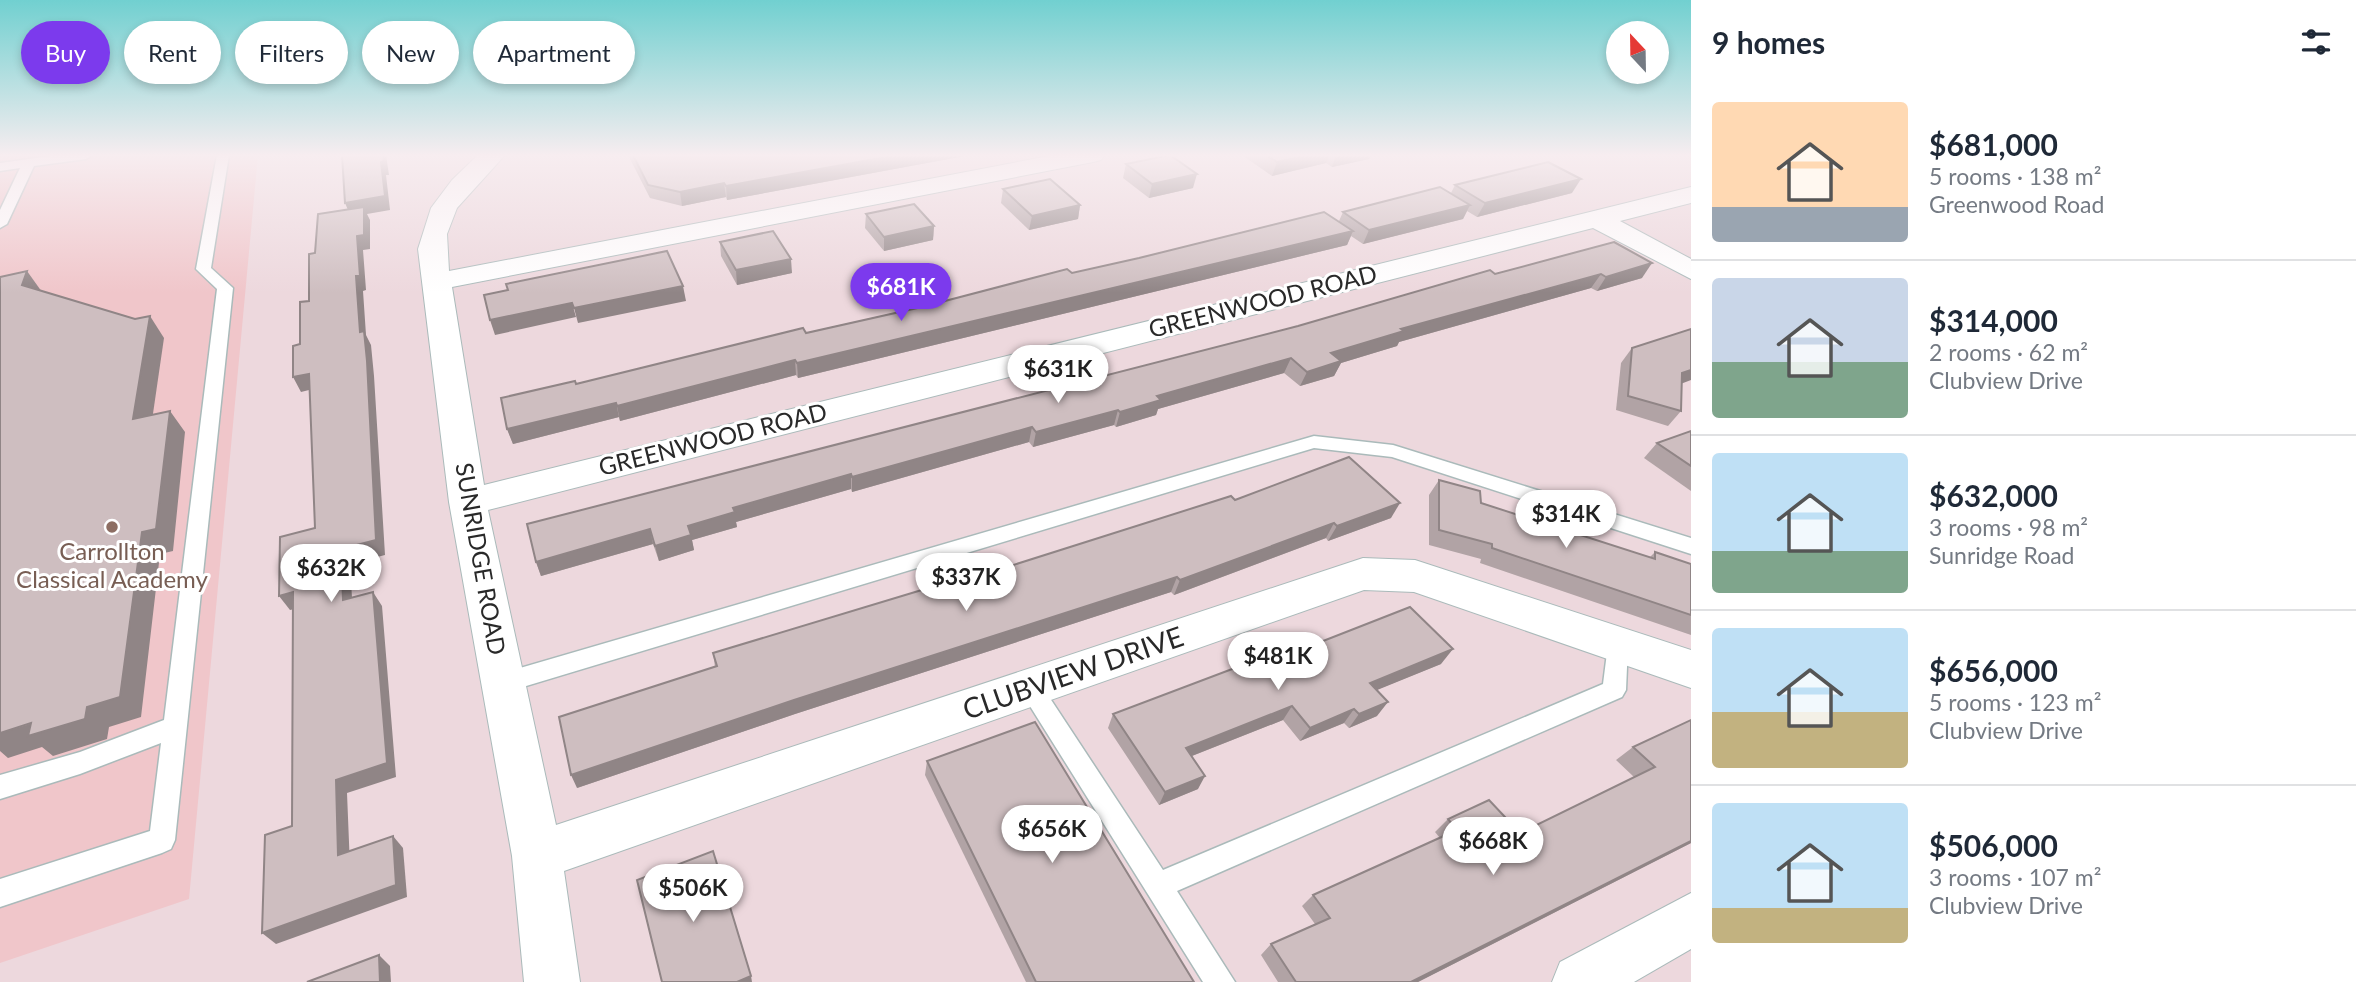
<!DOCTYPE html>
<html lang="en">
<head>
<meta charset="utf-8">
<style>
  :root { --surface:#fff; --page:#f6f6f7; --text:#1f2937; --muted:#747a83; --line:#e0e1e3; --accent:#7c3aed }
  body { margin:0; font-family:Lato,sans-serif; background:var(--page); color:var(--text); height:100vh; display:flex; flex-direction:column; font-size:26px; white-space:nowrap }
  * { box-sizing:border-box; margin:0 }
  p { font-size:23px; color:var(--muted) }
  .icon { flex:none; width:38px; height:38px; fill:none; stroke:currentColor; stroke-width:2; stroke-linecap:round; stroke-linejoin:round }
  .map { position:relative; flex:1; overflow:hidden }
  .side { display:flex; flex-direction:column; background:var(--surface); width:665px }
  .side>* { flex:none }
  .hud { position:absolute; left:21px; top:21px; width:665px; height:63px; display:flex; gap:14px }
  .needle { width:46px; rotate:338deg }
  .controls { position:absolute; left:1606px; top:21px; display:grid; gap:14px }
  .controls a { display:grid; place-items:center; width:63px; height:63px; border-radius:50%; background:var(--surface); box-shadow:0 4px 10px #0003; font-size:35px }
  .price { position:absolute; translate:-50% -60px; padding:0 16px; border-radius:24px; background:#fff; color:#222; font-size:23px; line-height:46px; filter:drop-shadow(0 2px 4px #0008) }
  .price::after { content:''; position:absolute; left:50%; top:42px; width:21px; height:16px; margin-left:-10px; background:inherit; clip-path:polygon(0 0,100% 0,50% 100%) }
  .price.active { background:var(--accent); color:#fff }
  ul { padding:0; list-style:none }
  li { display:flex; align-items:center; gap:21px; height:175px; padding:0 21px }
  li+li { border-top:2px solid var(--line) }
  li span { display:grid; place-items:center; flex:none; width:196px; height:140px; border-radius:7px; color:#555 }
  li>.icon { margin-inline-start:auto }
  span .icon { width:84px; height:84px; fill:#fffc; stroke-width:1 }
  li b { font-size:30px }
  h2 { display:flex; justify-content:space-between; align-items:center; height:84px; padding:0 21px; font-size:30px }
  .chip { padding:0 24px; border-radius:32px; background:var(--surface); box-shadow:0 4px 10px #0003; font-size:24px; line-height:63px }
  .chip.active { background:var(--accent); color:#fff }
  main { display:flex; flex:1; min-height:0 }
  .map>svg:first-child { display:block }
  .education { fill:#f0c6ca }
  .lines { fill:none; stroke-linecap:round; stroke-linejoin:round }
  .service-casing { stroke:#aababa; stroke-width:3 }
  .minor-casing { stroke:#aababa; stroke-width:2 }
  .service { fill:#fff; fill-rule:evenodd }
  .minor { fill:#fff; fill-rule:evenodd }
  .wall { fill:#b1a3a5 }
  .shaded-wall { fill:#908586 }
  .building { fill:#cebec0; stroke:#908586; stroke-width:2 }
  .education-dot { fill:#8d6e63; stroke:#fff; stroke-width:2.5 }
  .labels { text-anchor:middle; stroke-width:6; stroke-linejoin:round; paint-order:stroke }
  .street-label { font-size:24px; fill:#292929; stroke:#fff }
  .education-label { font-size:24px; fill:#785e54; stroke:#fff }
  .near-street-label { font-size:28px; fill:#292929; stroke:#fff }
</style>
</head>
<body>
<main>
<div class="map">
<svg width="1691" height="982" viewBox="0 0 1691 982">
  <rect width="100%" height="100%" fill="#edd8dd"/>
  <!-- education -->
  <path class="education" d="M 0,155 L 258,155 L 189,899 L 0,963 Z"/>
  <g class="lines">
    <defs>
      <g id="service">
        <path d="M 58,155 L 92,155 L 86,159 L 34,166 L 7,224 L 0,228 L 0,210 L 20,168 L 0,171 L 0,163 Z"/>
        <path d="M 217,155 L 229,155 L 211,268 L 233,288 L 175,840 L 171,849 L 162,853 L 0,907 L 0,879 L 150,831 L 161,743 L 80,774 L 0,799 L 0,775 L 80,752 L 164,720 L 217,289 L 196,269 Z"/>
        <path d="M 1314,436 L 1393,445 L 1691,538 L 1691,554 L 1392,457 L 1314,448 L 503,693 L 495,690 L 491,683 L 495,676 L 503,673 Z"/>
        <path d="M 1617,635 L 1625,637 L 1628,644 L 1626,690 L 1622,697 L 1177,891 L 1235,982 L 1203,982 L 1018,687 L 1022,680 L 1030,677 L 1038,680 L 1163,870 L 1603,684 L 1609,637 Z"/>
      </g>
      <g id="minor">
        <path d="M 478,155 L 505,155 L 457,208 L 447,234 L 449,271 L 1054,155 L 1105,155 L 1101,160 L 1093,162 L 452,287 L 484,485 L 1691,187 L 1691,203 L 1620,221 L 1691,259 L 1691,279 L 1593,228 L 488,510 L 556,825 L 1363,558 L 1415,560 L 1691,650 L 1691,688 L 1414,592 L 1364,590 L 564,871 L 580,982 L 524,982 L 512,856 L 449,502 L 418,249 L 431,208 L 452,180 Z"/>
        <path d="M 1691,893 L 1691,949 L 1634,982 L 1552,982 L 1560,962 Z"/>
      </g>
    </defs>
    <!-- service casing -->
    <use href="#service" class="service-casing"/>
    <!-- minor casing -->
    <use href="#minor" class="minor-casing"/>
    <!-- service -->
    <use href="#service" class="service"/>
    <!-- minor -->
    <use href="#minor" class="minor"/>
  </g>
  <!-- wall -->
  <g class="wall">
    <path d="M 628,155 L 970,155 L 727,200 L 726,197 L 682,206 L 650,198 Z"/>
    <path d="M 1242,155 L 1371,155 L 1369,159 L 1332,167 L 1326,163 L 1272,176 Z"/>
    <path d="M 1126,164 L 1193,188 L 1149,198 L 1123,178 Z"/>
    <path d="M 1455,185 L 1572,193 L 1477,217 L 1467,211 L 1463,219 L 1363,244 L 1351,236 L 1347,245 L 798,378 L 796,375 L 620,421 L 619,417 L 513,444 L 507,429 L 576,384 L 1072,273 L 1339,221 L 1343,212 L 1451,193 Z"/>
    <path d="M 1003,189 L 1080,205 L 1078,219 L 1029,230 L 1001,203 Z"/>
    <path d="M 866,214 L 934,226 L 933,240 L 884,251 L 865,228 Z"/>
    <path d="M 720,242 L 792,273 L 737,285 L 721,256 Z"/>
    <path d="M 1614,242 L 1642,278 L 1597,291 L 1591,288 L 1399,342 L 1397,346 L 1341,363 L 1334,376 L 1300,386 L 1284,373 L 1158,409 L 1156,415 L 1116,427 L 1114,425 L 1033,447 L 1029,442 L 852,492 L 851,489 L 736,522 L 737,527 L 692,540 L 694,550 L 659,561 L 653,544 L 541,576 L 536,562 L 1298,326 Z"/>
    <path d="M 1632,348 L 1682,383 L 1681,411 L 1668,426 L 1616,410 L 1621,363 Z"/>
    <path d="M 1691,431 L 1691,491 L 1644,458 L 1657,443 Z"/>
    <path d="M 1439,480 L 1481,503 L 1649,558 L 1655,552 L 1691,564 L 1691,635 L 1480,563 L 1481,559 L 1429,545 L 1429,495 Z"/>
    <path d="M 1235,500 L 1391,518 L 1328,541 L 1326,538 L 1174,595 L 1171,592 L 795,714 L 577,788 L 715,667 L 713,653 L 947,586 Z"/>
    <path d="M 1295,652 L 1441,664 L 1376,690 L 1377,716 L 1349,728 L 1344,723 L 1300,741 L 1283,720 L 1192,756 L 1198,789 L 1159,805 L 1108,728 L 1113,714 Z"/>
    <path d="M 1691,720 L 1691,843 L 1418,982 L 1278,982 L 1261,955 L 1271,944 L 1315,924 L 1302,906 L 1313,895 L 1440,838 L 1435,832 L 1448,819 L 1520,833 L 1634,777 L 1616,760 L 1633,747 Z"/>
    <path d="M 927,761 L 1194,982 L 1026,982 L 925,775 Z"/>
  </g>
  <!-- shaded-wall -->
  <g class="shaded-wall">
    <path d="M 383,155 L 386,155 L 389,175 L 386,175 L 390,210 L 367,214 L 370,220 L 370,249 L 363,250 L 366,290 L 363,291 L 366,335 L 371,345 L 374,376 L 385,555 L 350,564 L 353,615 L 343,600 L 341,549 L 351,217 L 345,203 L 381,162 Z"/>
    <path d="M 897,155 L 970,155 L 727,200 L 726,186 Z"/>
    <path d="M 1308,155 L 1329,155 L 1326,163 L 1272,176 L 1277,162 Z"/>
    <path d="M 1336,155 L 1371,155 L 1369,159 L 1332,167 Z"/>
    <path d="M 1197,174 L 1193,188 L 1149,198 L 1152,184 Z"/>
    <path d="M 1581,179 L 1572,193 L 1477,217 L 1485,203 Z"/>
    <path d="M 724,183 L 726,197 L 682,206 L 680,192 Z"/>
    <path d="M 1080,205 L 1078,219 L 1029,230 L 1032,216 Z"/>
    <path d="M 1470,205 L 1463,219 L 1363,244 L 1369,230 Z"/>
    <path d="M 934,226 L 933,240 L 884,251 L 884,237 Z"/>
    <path d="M 1353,231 L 1347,245 L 798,378 L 797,363 Z"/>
    <path d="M 791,259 L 792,273 L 737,285 L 736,270 Z"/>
    <path d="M 1652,263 L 1642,278 L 1597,291 L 1606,277 Z"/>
    <path d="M 27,271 L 42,292 L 22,285 Z"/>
    <path d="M 1601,274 L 1591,288 L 1399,342 L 1397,346 L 1341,363 L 1334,376 L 1300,386 L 1307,372 L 1331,353 L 1401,329 Z"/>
    <path d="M 683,286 L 686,301 L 578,323 L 574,308 Z"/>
    <path d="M 572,303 L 576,317 L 495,335 L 490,320 Z"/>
    <path d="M 150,316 L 164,338 L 149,441 L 133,419 Z"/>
    <path d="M 1291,358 L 1284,373 L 1158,409 L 1156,415 L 1116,427 L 1120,412 L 1157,396 Z"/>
    <path d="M 795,360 L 796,375 L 620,421 L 617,406 Z"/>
    <path d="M 1691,370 L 1691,380 L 1670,388 L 1682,373 Z"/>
    <path d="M 309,374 L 317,388 L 301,392 L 293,377 Z"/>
    <path d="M 616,403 L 619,417 L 513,444 L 507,429 Z"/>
    <path d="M 1118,410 L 1114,425 L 1033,447 L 1036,432 Z"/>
    <path d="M 170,411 L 185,432 L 173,551 L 160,554 L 141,717 L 109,727 L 107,739 L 53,756 L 42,747 L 8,758 L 0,751 L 0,733 L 87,707 L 142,532 Z"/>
    <path d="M 1032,427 L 1029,442 L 852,492 L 852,477 Z"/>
    <path d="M 851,474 L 851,489 L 736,522 L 737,527 L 692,540 L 694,550 L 659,561 L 655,546 L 688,526 L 733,508 Z"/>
    <path d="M 1400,503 L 1391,518 L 1328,541 L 1337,526 Z"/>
    <path d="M 1334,523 L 1326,538 L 1174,595 L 1180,580 Z"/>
    <path d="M 650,529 L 653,544 L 541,576 L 536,562 Z"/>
    <path d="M 1177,577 L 1171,592 L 795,714 L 577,788 L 571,775 L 794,700 Z"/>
    <path d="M 293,592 L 303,607 L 290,610 L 279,596 Z"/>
    <path d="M 373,592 L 382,606 L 396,777 L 347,793 L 350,867 L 338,855 L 336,780 Z"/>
    <path d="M 1453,649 L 1441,664 L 1360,697 L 1370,683 Z"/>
    <path d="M 1388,702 L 1377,716 L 1349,728 L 1359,714 Z"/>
    <path d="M 1292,706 L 1283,720 L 1179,761 L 1186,748 Z"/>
    <path d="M 1354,709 L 1344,723 L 1300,741 L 1310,728 Z"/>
    <path d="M 1205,776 L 1198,789 L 1159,805 L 1165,792 Z"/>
    <path d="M 393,836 L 403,848 L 407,897 L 276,944 L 262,933 Z"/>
    <path d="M 1691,841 L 1691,843 L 1418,982 L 1411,982 Z"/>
    <path d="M 379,955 L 390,966 L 391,982 L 380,982 Z"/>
    <path d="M 751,976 L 752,982 L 737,982 Z"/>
  </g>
  <!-- building -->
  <g class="building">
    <path d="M 342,155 L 383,155 L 384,161 L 381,162 L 385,196 L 345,203 Z"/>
    <path d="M 633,155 L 897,155 L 726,186 L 724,183 L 680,192 L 648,185 Z"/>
    <path d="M 1170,155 L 1197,174 L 1152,184 L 1126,164 Z"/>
    <path d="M 1266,155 L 1308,155 L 1277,162 Z"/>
    <path d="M 1548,162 L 1581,179 L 1485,203 L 1455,185 Z"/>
    <path d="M 1050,179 L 1080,205 L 1032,216 L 1003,189 Z"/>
    <path d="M 1440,187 L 1470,205 L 1369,230 L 1343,212 Z"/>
    <path d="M 914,204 L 934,226 L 884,237 L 866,214 Z"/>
    <path d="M 364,207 L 364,235 L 357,236 L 360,276 L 356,276 L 360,332 L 364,331 L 367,361 L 376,540 L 341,549 L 343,600 L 373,592 L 387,763 L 336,780 L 338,855 L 393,836 L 396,885 L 262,933 L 265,835 L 292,826 L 293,592 L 279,596 L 280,537 L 315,528 L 309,374 L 293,377 L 293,346 L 300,344 L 300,302 L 309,301 L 309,254 L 315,253 L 318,214 Z"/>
    <path d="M 1324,212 L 1353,231 L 797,363 L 795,360 L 617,406 L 616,403 L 507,429 L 501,398 L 575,381 L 576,384 L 803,328 L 806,333 L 922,307 L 1067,269 L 1072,273 L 1139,258 Z"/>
    <path d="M 773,231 L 791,259 L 736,270 L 720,242 Z"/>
    <path d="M 1614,242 L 1652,263 L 1606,277 L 1601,274 L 1401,329 L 1404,331 L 1331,353 L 1341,361 L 1307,372 L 1291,358 L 1157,396 L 1161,400 L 1120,412 L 1118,410 L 1036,432 L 1032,427 L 852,477 L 851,474 L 733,508 L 735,512 L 688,526 L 691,535 L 655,546 L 650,529 L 536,562 L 527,524 L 1298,326 L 1490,270 L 1495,274 Z"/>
    <path d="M 667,251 L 683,286 L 574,308 L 572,303 L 490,320 L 484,295 L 508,290 L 506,284 Z"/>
    <path d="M 27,271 L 22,285 L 135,319 L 150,316 L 133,419 L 170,411 L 156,529 L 142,532 L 120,697 L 87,707 L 85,719 L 28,736 L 31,723 L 0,733 L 0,277 Z"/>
    <path d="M 1691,329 L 1691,370 L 1682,373 L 1681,411 L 1628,396 L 1632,348 Z"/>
    <path d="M 1691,431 L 1691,466 L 1657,443 Z"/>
    <path d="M 1349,457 L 1400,503 L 1337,526 L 1334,523 L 1180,580 L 1177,577 L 794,700 L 571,775 L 559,717 L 717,666 L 713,653 L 945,583 L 947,586 L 1231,496 L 1235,500 Z"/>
    <path d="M 1439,480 L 1480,491 L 1481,503 L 1655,559 L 1655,552 L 1691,564 L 1691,615 L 1492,548 L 1492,544 L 1439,530 Z"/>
    <path d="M 1410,607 L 1453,649 L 1370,683 L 1388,702 L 1359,714 L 1354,709 L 1310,728 L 1292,706 L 1186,748 L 1205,776 L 1165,792 L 1113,714 L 1256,660 L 1293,649 L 1295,652 Z"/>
    <path d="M 1691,720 L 1691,841 L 1411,982 L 1296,982 L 1271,944 L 1330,918 L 1313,895 L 1457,830 L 1448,819 L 1489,800 L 1520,833 L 1655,767 L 1633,747 Z"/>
    <path d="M 1035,722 L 1194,982 L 1036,982 L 927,761 Z"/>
    <path d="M 713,851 L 751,976 L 737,982 L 662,982 L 637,880 Z"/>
    <path d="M 379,955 L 380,982 L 307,982 Z"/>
  </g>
  <!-- sky -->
  <linearGradient id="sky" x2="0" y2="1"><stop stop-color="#71d0d0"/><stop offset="0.53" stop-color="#f7edf0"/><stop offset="1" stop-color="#f7edf0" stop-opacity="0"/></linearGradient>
  <rect width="1691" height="293" fill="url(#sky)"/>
  <!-- markers -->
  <circle class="education-dot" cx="112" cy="527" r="7"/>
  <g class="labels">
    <!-- street labels -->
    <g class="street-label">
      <text transform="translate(1263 302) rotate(-14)" y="8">GREENWOOD ROAD</text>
      <text transform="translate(713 440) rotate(-14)" y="8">GREENWOOD ROAD</text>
      <text transform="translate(480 559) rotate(80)" y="8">SUNRIDGE ROAD</text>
    </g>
    <!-- education labels -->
    <g class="education-label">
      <text x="112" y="560">Carrollton<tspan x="112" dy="28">Classical Academy</tspan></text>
    </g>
    <!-- near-street labels -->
    <g class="near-street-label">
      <text transform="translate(1073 673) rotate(-19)" y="10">CLUBVIEW DRIVE</text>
    </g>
  </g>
</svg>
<div class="controls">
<a><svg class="needle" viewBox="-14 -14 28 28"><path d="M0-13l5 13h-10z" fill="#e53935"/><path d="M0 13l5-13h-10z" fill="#747a83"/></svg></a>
</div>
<b class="price active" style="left:901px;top:323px">$681K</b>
<b class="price" style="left:1058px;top:405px">$631K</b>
<b class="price" style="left:1566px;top:550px">$314K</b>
<b class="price" style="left:331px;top:604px">$632K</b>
<b class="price" style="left:966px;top:613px">$337K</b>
<b class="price" style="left:1278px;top:692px">$481K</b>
<b class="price" style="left:1052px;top:865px">$656K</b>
<b class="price" style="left:1493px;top:877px">$668K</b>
<b class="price" style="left:693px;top:924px">$506K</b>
<div class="hud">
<a class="chip active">Buy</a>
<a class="chip">Rent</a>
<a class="chip">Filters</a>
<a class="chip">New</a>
<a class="chip">Apartment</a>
</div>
</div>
<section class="side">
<h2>9 homes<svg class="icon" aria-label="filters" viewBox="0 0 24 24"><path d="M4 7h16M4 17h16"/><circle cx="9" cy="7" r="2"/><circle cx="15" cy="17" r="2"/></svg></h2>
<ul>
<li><span style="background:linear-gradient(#ffd9b3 75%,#9aa5b1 0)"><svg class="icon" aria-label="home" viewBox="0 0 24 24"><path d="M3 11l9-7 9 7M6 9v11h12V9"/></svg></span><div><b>$681,000</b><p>5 rooms · 138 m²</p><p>Greenwood Road</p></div></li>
<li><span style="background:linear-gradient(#c9d6e8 60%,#7fa58c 0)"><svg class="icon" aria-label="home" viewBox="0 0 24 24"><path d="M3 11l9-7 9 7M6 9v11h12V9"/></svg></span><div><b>$314,000</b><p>2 rooms · 62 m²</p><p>Clubview Drive</p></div></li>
<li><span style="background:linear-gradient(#bfe0f5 70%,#7fa58c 0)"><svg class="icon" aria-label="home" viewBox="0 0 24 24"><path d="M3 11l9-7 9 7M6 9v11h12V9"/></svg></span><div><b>$632,000</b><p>3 rooms · 98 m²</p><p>Sunridge Road</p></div></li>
<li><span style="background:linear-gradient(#bfe0f5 60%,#c2b280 0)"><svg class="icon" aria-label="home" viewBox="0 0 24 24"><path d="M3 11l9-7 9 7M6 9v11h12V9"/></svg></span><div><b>$656,000</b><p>5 rooms · 123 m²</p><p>Clubview Drive</p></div></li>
<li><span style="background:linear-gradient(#bfe0f5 75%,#c2b280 0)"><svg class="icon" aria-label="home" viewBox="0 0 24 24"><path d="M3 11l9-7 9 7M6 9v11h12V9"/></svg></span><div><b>$506,000</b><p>3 rooms · 107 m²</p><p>Clubview Drive</p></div></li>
</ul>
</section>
</main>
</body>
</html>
